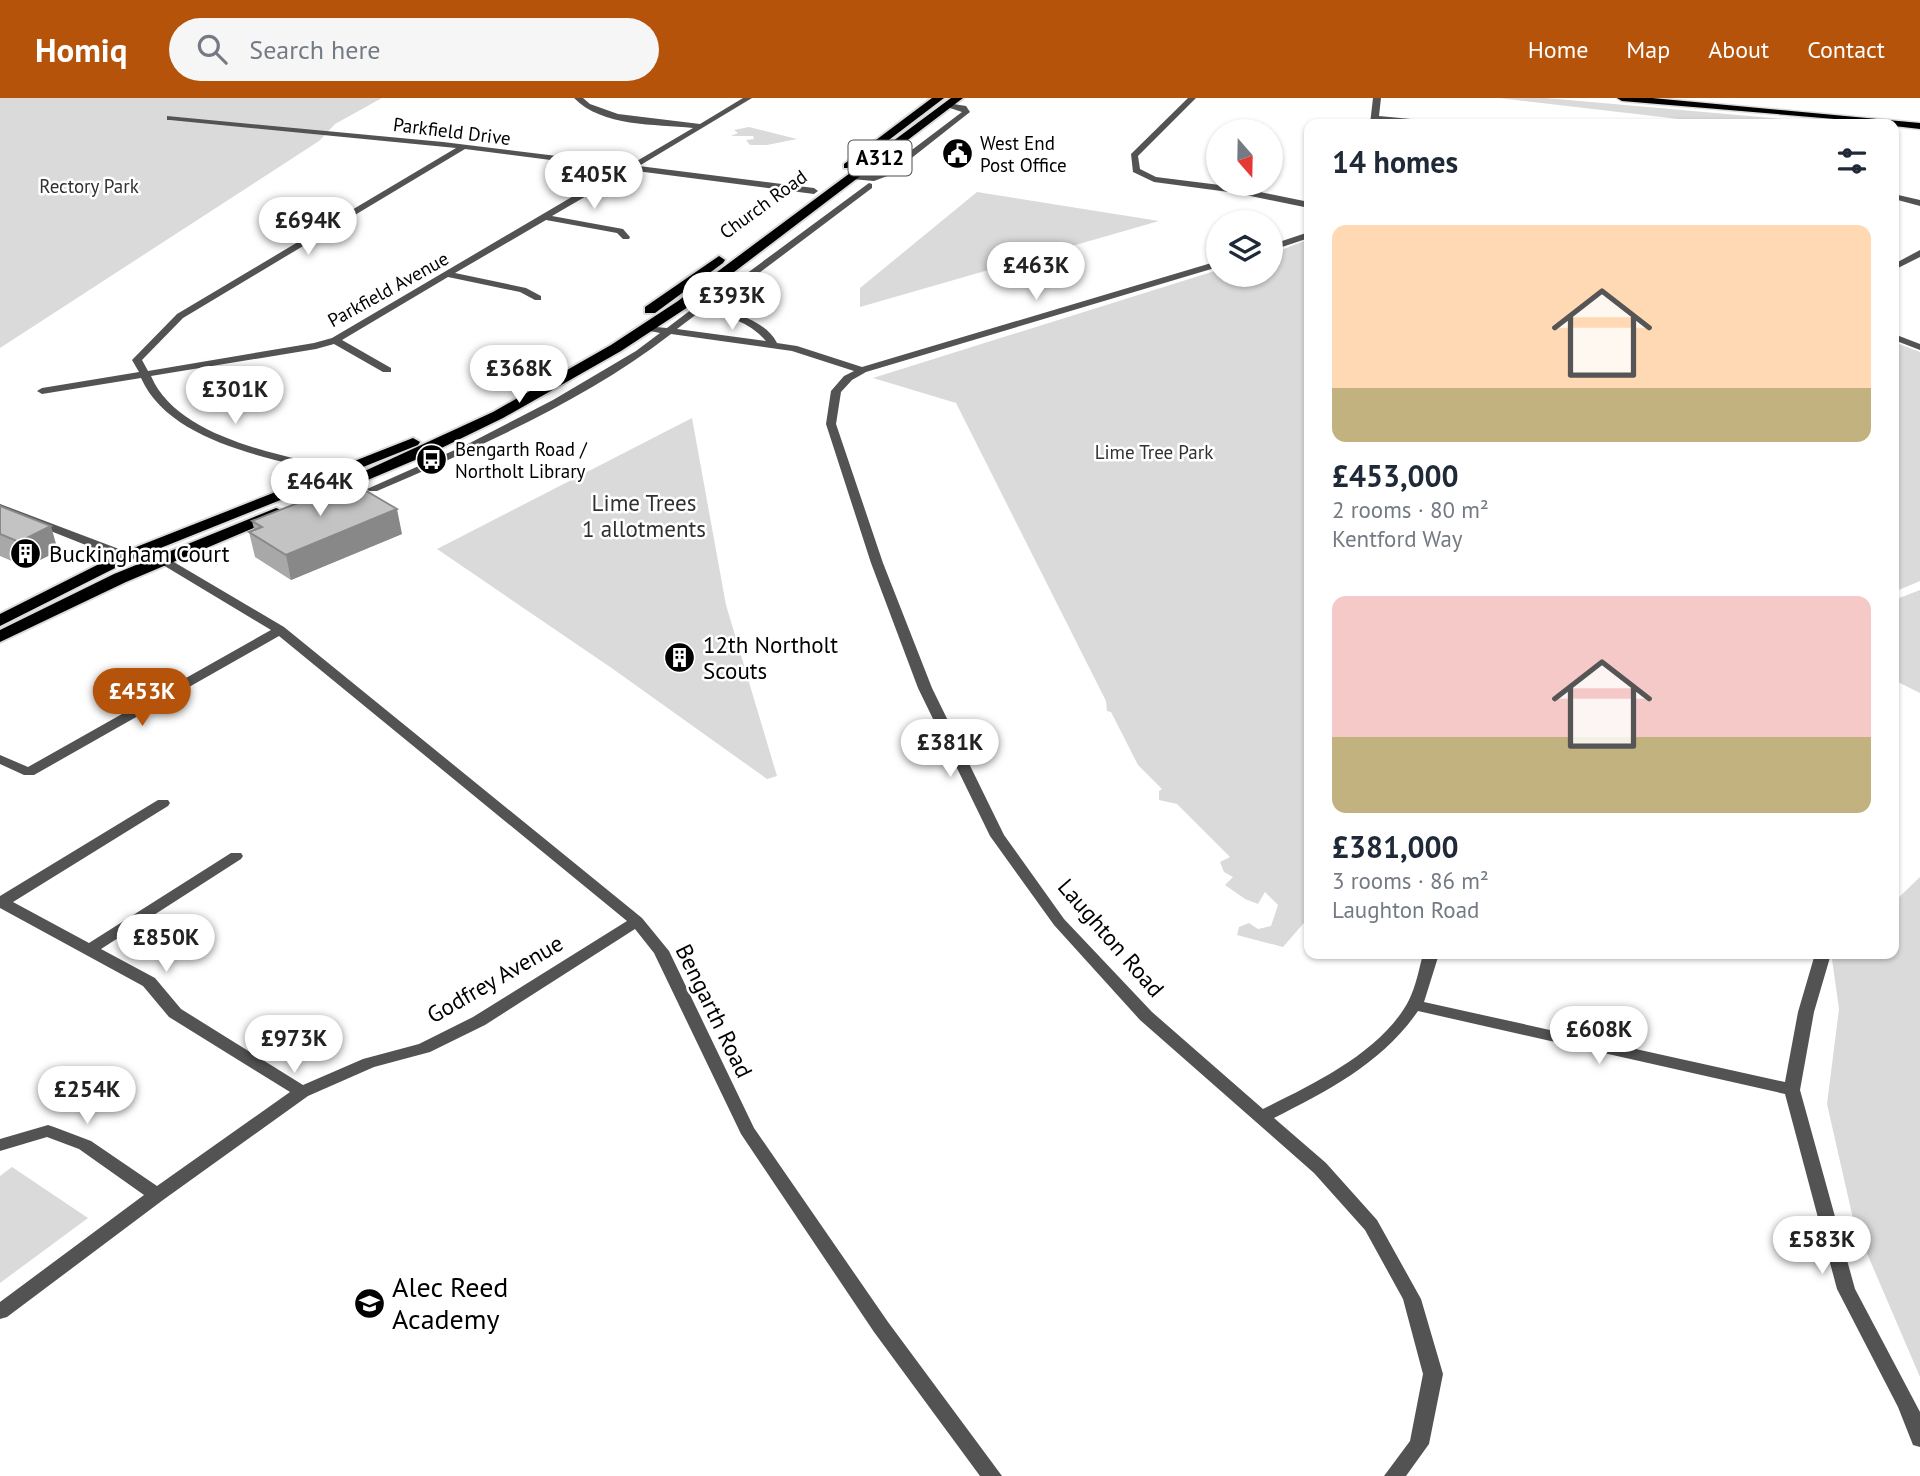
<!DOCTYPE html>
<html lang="en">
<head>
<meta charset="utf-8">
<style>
  :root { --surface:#fff; --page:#f6f6f7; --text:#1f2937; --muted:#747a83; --accent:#b45309 }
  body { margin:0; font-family:"PT Sans",sans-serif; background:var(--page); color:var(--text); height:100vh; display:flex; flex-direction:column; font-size:26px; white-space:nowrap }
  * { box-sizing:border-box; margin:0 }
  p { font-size:23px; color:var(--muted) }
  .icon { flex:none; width:38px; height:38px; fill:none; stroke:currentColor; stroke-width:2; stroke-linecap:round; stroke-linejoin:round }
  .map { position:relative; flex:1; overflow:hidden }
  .details { position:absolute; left:1304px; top:21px; width:595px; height:840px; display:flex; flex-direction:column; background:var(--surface); border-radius:14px; box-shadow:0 2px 5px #0004 }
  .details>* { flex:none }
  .needle { width:46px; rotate:160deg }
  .controls { position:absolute; left:1206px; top:21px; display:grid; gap:14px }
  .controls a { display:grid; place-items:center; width:77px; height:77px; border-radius:50%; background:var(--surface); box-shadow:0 2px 5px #0004; font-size:35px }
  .price { position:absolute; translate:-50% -60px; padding:0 16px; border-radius:24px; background:#fff; color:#222; font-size:23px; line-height:46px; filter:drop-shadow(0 2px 4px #0008) }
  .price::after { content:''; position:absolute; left:50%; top:42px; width:21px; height:16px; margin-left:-10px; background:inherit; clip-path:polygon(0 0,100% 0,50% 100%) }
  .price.selected { background:var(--accent); color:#fff }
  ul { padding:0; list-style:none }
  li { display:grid; align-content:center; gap:14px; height:371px; padding:0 28px }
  li span { display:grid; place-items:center; height:217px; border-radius:14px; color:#555 }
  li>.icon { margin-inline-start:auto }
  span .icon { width:126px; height:126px; fill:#fffc; stroke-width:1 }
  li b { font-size:30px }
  h2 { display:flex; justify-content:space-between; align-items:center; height:84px; padding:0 28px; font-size:30px }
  header { display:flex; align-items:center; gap:42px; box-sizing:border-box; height:98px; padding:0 35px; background:var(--accent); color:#fff }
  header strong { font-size:33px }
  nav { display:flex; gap:38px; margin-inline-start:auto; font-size:24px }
  .search { width:490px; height:63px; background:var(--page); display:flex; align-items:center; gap:18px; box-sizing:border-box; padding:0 24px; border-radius:38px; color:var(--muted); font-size:26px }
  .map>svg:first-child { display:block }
  .green { fill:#dadada }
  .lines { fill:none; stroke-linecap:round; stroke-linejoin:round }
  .primary-casing { stroke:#dbdbdb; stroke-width:3 }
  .trunk-casing { stroke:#dbdbdb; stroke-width:4 }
  .minor { fill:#535353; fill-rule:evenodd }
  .primary { fill:#000; fill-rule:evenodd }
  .trunk { fill:#000; fill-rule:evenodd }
  .wall { fill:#a8a8a8 }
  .shaded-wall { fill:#888 }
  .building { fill:#c3c3c3; stroke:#888; stroke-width:2 }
  .labels { text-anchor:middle; stroke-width:5; stroke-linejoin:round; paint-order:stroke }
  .far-street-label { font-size:19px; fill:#000; stroke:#fff }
  .far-poi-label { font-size:19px; fill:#000; stroke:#fff; text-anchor:start }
  .far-park-label { font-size:19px; fill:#313131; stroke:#fff }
  .shield { fill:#fff; stroke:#4c4c4c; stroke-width:2 }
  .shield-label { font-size:21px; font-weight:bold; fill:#000 }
  .park-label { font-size:23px; fill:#313131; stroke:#fff }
  .poi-label { font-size:23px; fill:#000; stroke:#fff; text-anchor:start }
  .street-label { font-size:23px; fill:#000; stroke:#fff }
  .near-poi-label { font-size:28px; fill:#000; stroke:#fff; text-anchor:start }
</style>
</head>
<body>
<header>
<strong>Homiq</strong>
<div class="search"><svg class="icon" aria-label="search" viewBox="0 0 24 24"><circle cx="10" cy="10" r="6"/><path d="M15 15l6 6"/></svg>Search here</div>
<nav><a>Home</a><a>Map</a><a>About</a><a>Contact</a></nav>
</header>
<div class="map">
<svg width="1920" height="1378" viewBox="0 0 1920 1378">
  <rect width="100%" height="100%" fill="#fff"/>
  <!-- green -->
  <g class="green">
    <path d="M 0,0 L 382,0 L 335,26 L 319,43 L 0,250 Z"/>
    <path d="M 1499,0 L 1546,0 L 1840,26 L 1722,26 Z"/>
    <path d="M 749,29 L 797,41 L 767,47 L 750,47 L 746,42 L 754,41 L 753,38 L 731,38 L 738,35 L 734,32 Z"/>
    <path d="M 977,94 L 1159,123 L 860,209 L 860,190 Z"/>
    <path d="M 1309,141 L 1309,802 L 1307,807 L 1309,819 L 1283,849 L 1237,837 L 1239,829 L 1249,825 L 1258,831 L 1271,828 L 1278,807 L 1265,794 L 1258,806 L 1245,801 L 1225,787 L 1233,779 L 1224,774 L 1220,764 L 1230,759 L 1177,706 L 1159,702 L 1159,693 L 1162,691 L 1138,667 L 1111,614 L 1107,613 L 1106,603 L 956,305 L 873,280 L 1218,172 L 1218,177 L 1270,177 L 1271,156 Z"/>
    <path d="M 1894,244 L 1920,254 L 1920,483 L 1894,494 Z"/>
    <path d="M 692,320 L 726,507 L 777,678 L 767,681 L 613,571 L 437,451 Z"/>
    <path d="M 1920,492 L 1920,595 L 1894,582 L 1894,502 Z"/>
    <path d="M 1920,779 L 1920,1279 L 1854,1125 L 1827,1006 L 1839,911 L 1832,861 L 1838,856 L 1894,856 L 1894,804 Z"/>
    <path d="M 12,1069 L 88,1120 L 0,1185 L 0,1078 Z"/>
  </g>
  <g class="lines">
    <defs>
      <path id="primary" d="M 1617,0 L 1652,0 L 1920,25 L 1920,31 L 1894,28 L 1894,26 L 1622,3 Z"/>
      <g id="trunk">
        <path d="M 932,0 L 944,0 L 852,70 L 844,70 L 844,66 Z"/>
        <path d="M 951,0 L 963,0 L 688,209 L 621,253 L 503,320 L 427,357 L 332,397 L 327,399 L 319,394 L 493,314 L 611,247 L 678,203 Z"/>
        <path d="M 719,158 L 725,162 L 723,165 L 655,215 L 645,215 L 645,209 Z"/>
        <path d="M 413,340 L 420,344 L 418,347 L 133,461 L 0,528 L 0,516 L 121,455 Z"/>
        <path d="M 276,410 L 282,412 L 284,415 L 282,418 L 126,484 L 0,544 L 0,532 L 114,476 Z"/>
      </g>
    </defs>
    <!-- primary casing -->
    <use href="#primary" class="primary-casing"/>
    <!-- trunk casing -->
    <use href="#trunk" class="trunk-casing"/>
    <!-- minor -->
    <g class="minor">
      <path d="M 574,0 L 583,0 L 590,6 L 618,16 L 700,26 L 743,0 L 752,0 L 639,68 L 814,90 L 818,93 L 814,96 L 621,71 L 588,97 L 552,118 L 623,131 L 630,139 L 629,141 L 623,141 L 617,135 L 546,122 L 455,175 L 526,190 L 541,198 L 541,202 L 535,202 L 520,194 L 448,179 L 342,242 L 391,270 L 391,274 L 383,274 L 334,246 L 316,251 L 151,278 C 178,341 281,356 341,372 L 341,376 L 333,376 C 271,360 170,345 141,280 L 42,296 L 37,293 L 42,290 L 139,274 L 132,262 L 177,216 L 456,50 L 170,22 L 167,22 L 167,18 L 443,44 L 630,67 L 693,30 C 655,26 602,29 574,0 ZM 465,51 L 613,70 L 582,93 L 332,240 L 314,245 L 148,273 L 142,262 L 183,220 Z"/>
      <path d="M 1188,0 L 1196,0 L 1138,58 L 1140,71 L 1156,79 L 1236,89 L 1309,104 L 1309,110 L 1236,95 L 1154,84 L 1133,74 L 1131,56 Z"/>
      <path d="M 1373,0 L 1381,0 L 1379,18 L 1443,24 L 1447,26 L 1378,23 L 1378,26 L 1370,26 Z"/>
      <path d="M 947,5 L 966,8 L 970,14 L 890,77 L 874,83 L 851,81 L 850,79 C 858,74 873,78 884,73 L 962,14 L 947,9 Z"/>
      <path d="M 869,85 L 872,86 L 872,90 L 714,209 C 735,215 766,223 777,245 L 797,248 L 862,269 L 1218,163 L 1218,169 L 866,274 L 852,282 L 841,294 L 836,326 L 883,465 L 932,590 L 1004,737 L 1064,821 L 1152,914 L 1263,1011 C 1313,986 1382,954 1409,902 C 1416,888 1419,871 1423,856 L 1439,856 L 1424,904 L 1785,984 L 1798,914 L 1815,856 L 1831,856 L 1814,914 L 1800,992 L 1855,1191 L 1920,1314 L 1920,1349 L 1913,1347 L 1898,1309 L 1837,1191 L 1785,996 L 1418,913 C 1382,965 1329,992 1274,1020 L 1326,1065 L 1377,1122 L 1421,1201 L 1443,1276 L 1429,1346 L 1406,1378 L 1384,1378 L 1410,1343 L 1423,1276 L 1403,1201 L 1365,1132 L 1314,1075 L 1140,922 L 1054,827 L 990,738 L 918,590 L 871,465 L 826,326 L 831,293 L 844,278 L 854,273 L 792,253 L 671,236 C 583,304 478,349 377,393 L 369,393 L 367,391 L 466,347 L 553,302 L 636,253 L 660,235 L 645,232 L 645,228 L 667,230 L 692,211 L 704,207 ZM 706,213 C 727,217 752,226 766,243 L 677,231 L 698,215 Z"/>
      <path d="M 1894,96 L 1920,102 L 1920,108 L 1894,101 Z"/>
      <path d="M 1309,134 L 1309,140 L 1270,153 L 1270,147 Z"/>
      <path d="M 1920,152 L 1920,159 L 1894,172 L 1894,166 Z"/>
      <path d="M 1894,236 L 1920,246 L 1920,252 L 1894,242 Z"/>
      <path d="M 0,406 L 119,451 L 121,454 L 119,457 L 111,457 L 0,413 Z"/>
      <path d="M 162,457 L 284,529 L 642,820 L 669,853 L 754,1030 L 888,1224 L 1002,1378 L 980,1378 L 874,1234 L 741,1036 L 654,855 L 635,831 L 485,927 L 430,954 L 374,969 L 308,998 L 163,1102 L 7,1219 L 0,1221 L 0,1204 L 144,1097 L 79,1051 L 47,1039 L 0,1053 L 0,1041 L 48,1027 L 54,1029 L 91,1043 L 157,1088 L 290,994 L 169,919 L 143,888 L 0,810 L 0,798 L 158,702 L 168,702 L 170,705 L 168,708 L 13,804 L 89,845 L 231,755 L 241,755 L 243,758 L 241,761 L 101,851 L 155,880 L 181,911 L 303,987 L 363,961 L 419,946 L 473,919 L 627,823 L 279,538 L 34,677 L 24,677 L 0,666 L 0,657 L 28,669 L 271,532 L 158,464 L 158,458 Z"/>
    </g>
    <!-- primary -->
    <use href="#primary" class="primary"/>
    <!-- trunk -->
    <use href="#trunk" class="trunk"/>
  </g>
  <!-- wall -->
  <g class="wall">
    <path d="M 0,408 L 58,453 L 26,469 L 0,458 Z"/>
    <path d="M 252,423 L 402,436 L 291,482 L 255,459 L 249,434 L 254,431 Z"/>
  </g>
  <!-- shaded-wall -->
  <g class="shaded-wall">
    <path d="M 397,411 L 402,436 L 291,482 L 286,457 Z"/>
    <path d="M 51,428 L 58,453 L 26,469 L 19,444 Z"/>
  </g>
  <!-- building -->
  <g class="building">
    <path d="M 351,384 L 397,411 L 286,457 L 249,434 L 262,429 L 252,423 Z"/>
    <path d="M 0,408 L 51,428 L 19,444 L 0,436 Z"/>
  </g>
  <!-- icons -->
  <defs>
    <symbol id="civic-disc" viewBox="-11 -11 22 22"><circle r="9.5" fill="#000" stroke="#fff"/><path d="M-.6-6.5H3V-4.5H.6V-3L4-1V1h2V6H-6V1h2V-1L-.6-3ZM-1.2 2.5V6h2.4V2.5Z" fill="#fff"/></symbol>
    <symbol id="bus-disc" viewBox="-11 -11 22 22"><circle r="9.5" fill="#000" stroke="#fff"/><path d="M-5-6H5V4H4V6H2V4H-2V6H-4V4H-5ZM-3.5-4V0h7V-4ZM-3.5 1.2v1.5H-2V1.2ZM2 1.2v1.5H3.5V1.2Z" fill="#fff"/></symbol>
    <symbol id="building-disc" viewBox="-11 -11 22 22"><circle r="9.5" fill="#000" stroke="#fff"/><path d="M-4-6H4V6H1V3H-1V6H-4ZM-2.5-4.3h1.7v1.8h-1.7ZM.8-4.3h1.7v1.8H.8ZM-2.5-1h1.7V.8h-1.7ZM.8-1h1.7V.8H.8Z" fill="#fff"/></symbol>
    <symbol id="school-disc" viewBox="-11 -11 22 22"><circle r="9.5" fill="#000" stroke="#fff"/><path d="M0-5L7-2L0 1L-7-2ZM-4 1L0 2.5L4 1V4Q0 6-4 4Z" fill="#fff"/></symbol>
  </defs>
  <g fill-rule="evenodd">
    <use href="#civic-disc" x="940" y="38" width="35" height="35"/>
    <use href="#bus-disc" x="414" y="344" width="35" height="35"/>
    <use href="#building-disc" x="8" y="438" width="35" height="35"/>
    <use href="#building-disc" x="662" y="542" width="35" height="35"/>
    <use href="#school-disc" x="352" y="1188" width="35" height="35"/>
  </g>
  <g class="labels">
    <!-- far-street labels -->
    <g class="far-street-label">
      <text transform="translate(452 33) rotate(7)" y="7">Parkfield Drive</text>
      <text transform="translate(763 106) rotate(-36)" y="7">Church Road</text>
      <text transform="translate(388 191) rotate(-29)" y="7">Parkfield Avenue</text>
    </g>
    <!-- far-poi labels -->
    <g class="far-poi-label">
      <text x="980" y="52">West End<tspan x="980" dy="22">Post Office</tspan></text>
      <text x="455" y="358">Bengarth Road /<tspan x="455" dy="22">Northolt Library</tspan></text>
    </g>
    <!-- far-park labels -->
    <g class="far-park-label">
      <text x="89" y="95">Rectory Park</text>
      <text x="1154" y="361">Lime Tree Park</text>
    </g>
    <!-- shield labels -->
    <rect class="shield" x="848.5" y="42.5" width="63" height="35" rx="5"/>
    <g class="shield-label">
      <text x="880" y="67">A312</text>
    </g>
    <!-- park labels -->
    <g class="park-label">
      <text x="644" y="413">Lime Trees<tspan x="644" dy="26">1 allotments</tspan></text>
    </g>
    <!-- poi labels -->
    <g class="poi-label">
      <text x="49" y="464">Buckingham Court</text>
      <text x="703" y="555">12th Northolt<tspan x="703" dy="26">Scouts</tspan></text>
    </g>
    <!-- street labels -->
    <g class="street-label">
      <text transform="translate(1111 840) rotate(49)" y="8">Laughton Road</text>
      <text transform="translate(495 881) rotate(-30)" y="8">Godfrey Avenue</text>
      <text transform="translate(714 913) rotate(64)" y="8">Bengarth Road</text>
    </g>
    <!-- near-poi labels -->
    <g class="near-poi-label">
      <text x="392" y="1199">Alec Reed<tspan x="392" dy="32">Academy</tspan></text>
    </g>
  </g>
</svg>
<div class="controls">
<a><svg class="needle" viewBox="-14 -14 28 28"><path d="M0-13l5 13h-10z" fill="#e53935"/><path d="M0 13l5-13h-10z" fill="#747a83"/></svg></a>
<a><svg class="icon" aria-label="layers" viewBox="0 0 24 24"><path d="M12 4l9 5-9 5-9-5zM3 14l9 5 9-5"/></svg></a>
</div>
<b class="price" style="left:594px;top:113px">£405K</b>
<b class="price" style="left:308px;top:159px">£694K</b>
<b class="price" style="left:1036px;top:204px">£463K</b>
<b class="price" style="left:732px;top:234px">£393K</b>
<b class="price" style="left:519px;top:307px">£368K</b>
<b class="price" style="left:235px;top:328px">£301K</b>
<b class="price" style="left:320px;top:420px">£464K</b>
<b class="price selected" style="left:142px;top:630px">£453K</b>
<b class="price" style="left:950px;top:681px">£381K</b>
<b class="price" style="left:166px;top:876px">£850K</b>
<b class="price" style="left:1599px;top:968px">£608K</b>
<b class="price" style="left:294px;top:977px">£973K</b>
<b class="price" style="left:87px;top:1028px">£254K</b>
<b class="price" style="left:1822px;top:1178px">£583K</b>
<section class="details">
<h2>14 homes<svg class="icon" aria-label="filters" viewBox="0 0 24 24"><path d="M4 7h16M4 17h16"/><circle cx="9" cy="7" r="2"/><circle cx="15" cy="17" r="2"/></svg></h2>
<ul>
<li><span style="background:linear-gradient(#ffd9b3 75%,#c2b280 0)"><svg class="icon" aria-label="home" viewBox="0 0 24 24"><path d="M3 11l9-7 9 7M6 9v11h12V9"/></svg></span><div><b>£453,000</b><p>2 rooms · 80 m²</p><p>Kentford Way</p></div></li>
<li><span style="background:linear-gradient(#f6c9c9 65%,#c2b280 0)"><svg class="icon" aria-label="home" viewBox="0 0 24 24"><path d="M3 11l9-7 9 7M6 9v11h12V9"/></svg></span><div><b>£381,000</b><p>3 rooms · 86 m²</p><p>Laughton Road</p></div></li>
</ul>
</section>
</div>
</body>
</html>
